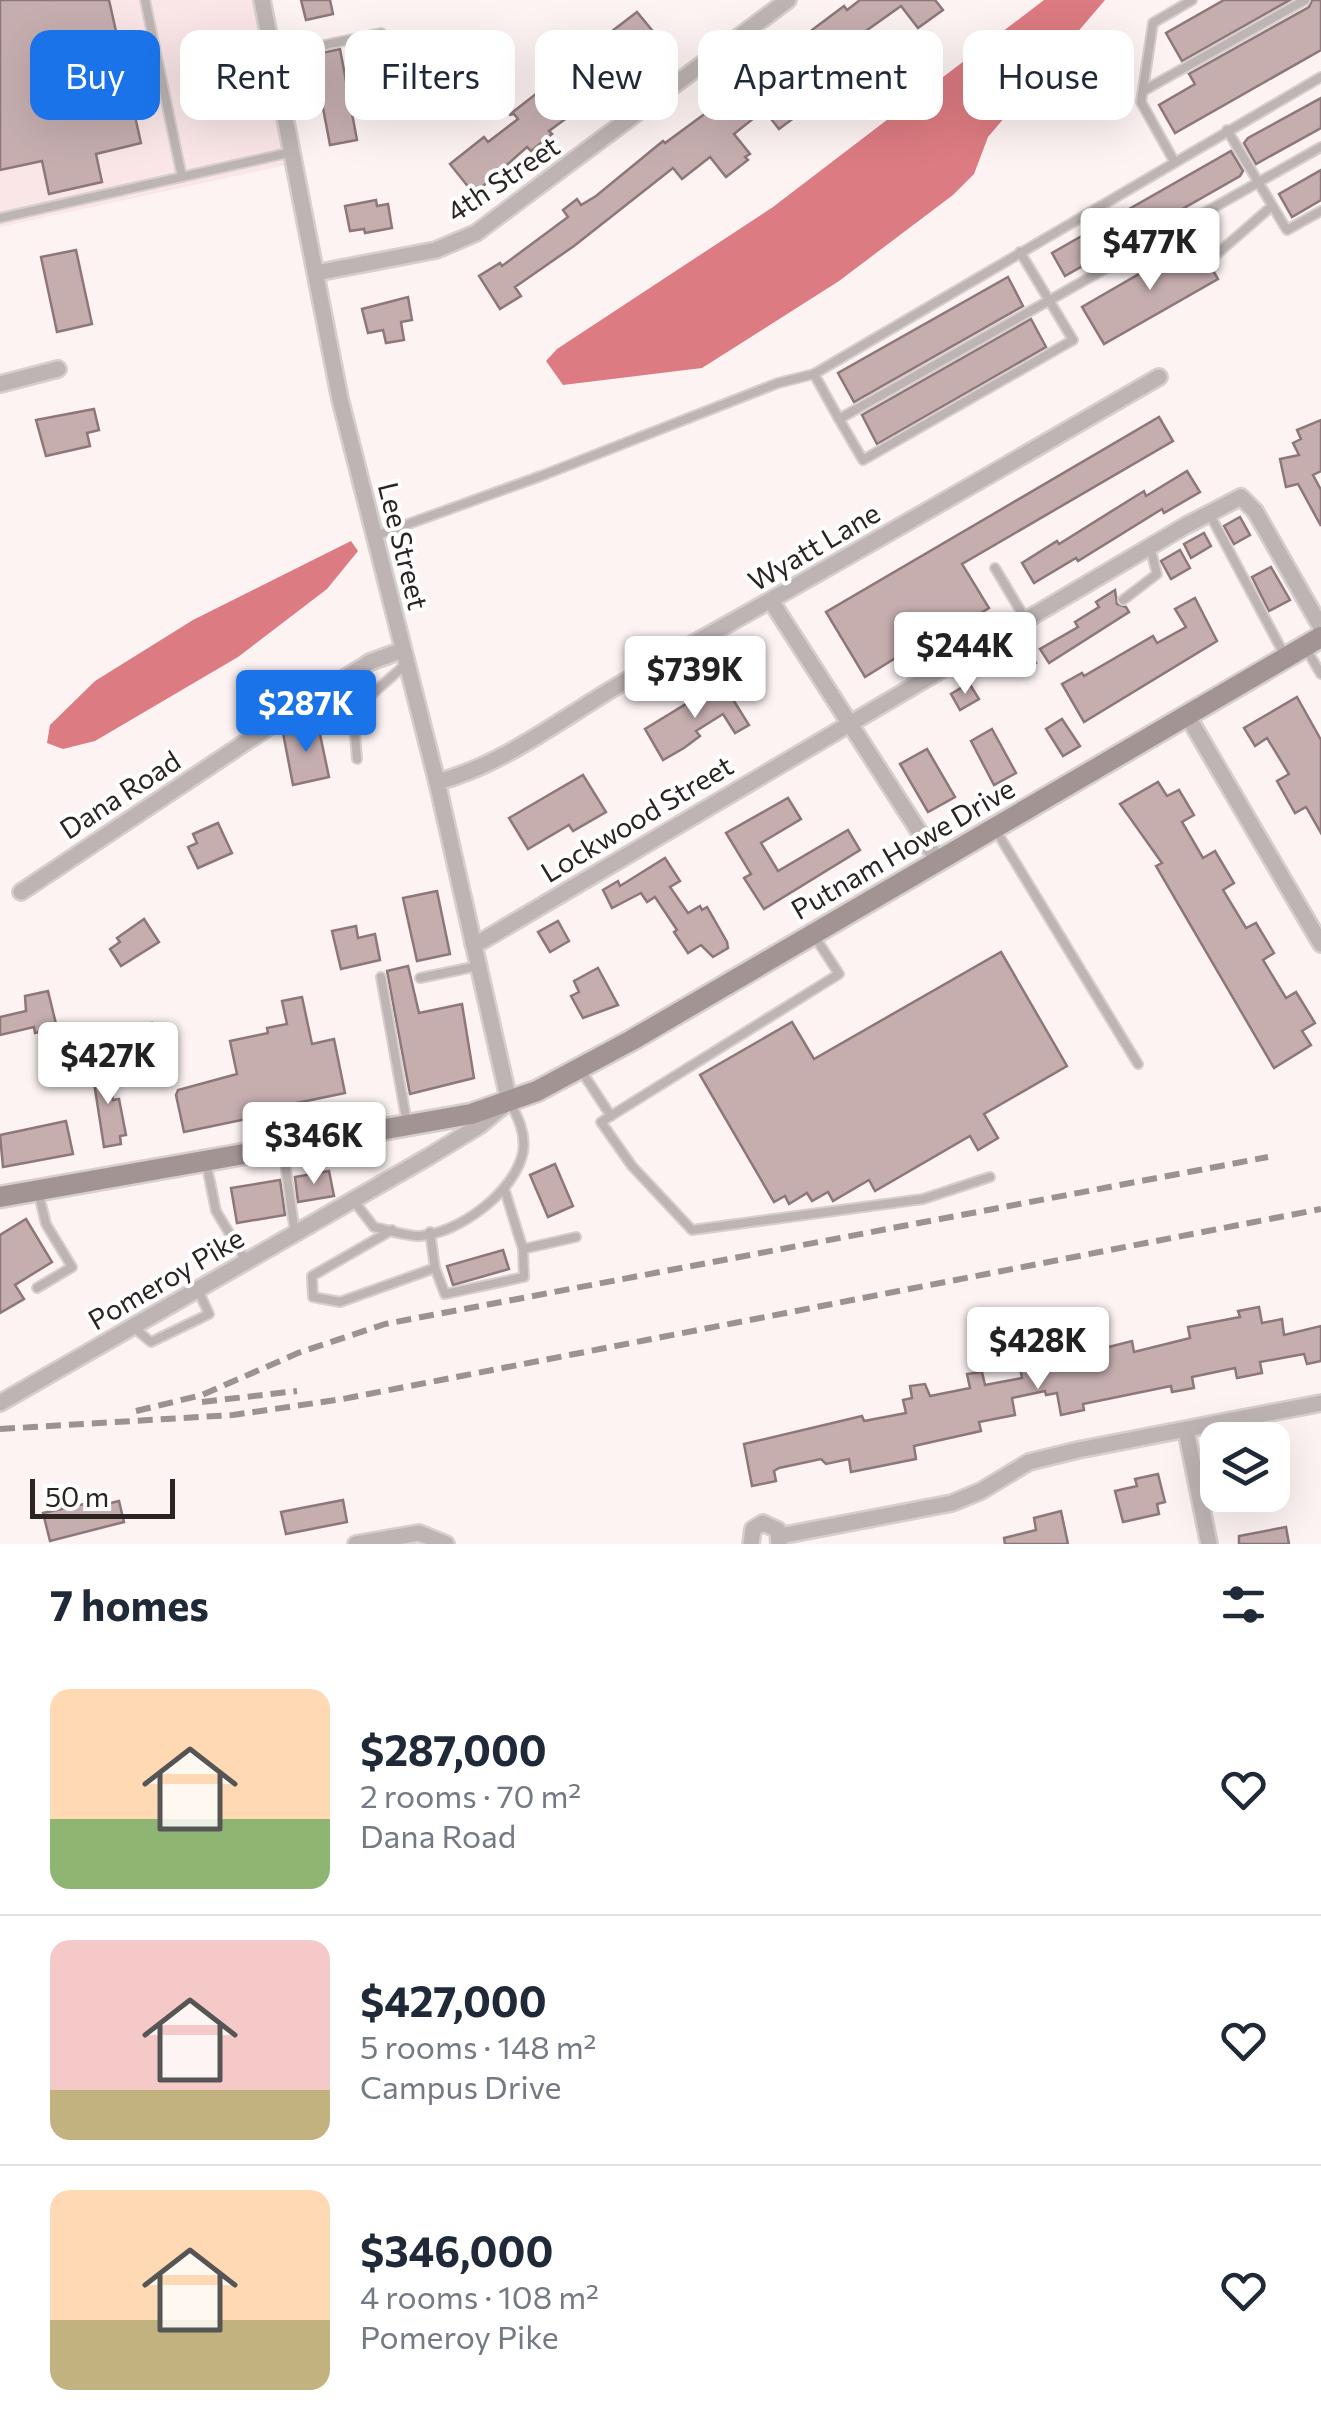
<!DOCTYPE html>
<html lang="en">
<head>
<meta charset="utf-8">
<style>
  :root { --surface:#fff; --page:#f2f2f3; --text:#1f2937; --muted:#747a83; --line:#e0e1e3; --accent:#1a73e8 }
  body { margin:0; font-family:Commissioner,sans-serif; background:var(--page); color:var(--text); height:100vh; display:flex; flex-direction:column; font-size:38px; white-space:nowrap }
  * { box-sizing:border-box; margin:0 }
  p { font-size:32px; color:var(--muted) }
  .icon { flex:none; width:55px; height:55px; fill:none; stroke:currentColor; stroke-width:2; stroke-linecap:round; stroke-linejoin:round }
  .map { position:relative; height:1544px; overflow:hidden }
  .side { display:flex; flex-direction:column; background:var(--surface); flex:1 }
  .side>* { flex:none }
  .banner { position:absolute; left:30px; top:30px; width:1262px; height:90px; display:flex; gap:20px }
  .controls { position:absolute; left:1200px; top:1422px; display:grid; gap:20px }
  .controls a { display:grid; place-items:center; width:90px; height:90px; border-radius:20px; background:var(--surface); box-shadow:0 10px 40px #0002; font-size:50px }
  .scale { position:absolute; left:30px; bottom:25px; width:145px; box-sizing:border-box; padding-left:10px; border:5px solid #2c2323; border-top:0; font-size:28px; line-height:35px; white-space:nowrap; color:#2c2323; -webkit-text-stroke:8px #fff; paint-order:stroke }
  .price { position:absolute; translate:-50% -85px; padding:0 22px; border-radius:10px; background:#fff; color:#222; font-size:32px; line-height:65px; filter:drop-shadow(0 2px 5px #0008) }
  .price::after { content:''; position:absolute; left:50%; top:60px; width:30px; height:22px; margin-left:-15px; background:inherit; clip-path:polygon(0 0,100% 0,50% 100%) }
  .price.on { background:var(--accent); color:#fff }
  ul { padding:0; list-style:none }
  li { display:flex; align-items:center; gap:30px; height:250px; padding:0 50px }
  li+li { border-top:2px solid var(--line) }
  li span { display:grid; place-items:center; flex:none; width:280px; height:200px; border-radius:20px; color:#555 }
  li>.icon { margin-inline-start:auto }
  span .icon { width:120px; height:120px; fill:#fffc; stroke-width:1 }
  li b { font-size:42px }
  h2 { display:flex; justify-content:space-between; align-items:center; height:120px; padding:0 50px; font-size:42px }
  .chip { padding:0 35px; border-radius:20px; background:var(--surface); box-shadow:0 10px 40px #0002; font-size:35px; line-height:90px }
  .chip.on { background:var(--accent); color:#fff }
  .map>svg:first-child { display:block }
  .built { fill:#fae6e6 }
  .water { fill:#dc7b81 }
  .building { fill:#c6aeaf; stroke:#8d7778; stroke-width:2.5 }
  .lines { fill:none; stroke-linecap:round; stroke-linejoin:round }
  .lane-casing { stroke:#d7cece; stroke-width:12 }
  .street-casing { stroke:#d7cece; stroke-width:20 }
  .secondary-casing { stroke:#d7cece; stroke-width:25 }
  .lane { stroke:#beb4b4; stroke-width:8 }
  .street { stroke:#beb4b4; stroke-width:15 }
  .secondary { stroke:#a39494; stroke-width:20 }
  .rail { stroke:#9c9292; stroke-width:6; stroke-dasharray:15 8; stroke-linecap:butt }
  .labels { text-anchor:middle; stroke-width:8; stroke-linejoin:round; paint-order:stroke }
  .street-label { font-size:28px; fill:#2c2323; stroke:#fff }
</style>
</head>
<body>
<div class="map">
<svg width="1321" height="1544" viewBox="0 0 1321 1544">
  <rect width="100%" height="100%" fill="#fdf3f3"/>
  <!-- built -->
  <path class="built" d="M 0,0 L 262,0 L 295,163 L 0,227 Z"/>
  <!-- water -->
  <g class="water">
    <path d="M 1044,0 L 1105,0 L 988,137 L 974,174 L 953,195 L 839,281 L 702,368 L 563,385 L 546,361 L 557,349 L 773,207 Z"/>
    <path d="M 351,541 L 358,551 L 327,589 L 238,657 L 95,741 L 63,749 L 47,743 L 50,725 L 95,681 L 193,620 Z"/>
  </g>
  <!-- building -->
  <g class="building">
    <path d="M 0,0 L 109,0 L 141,143 L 96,154 L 102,182 L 49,194 L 42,161 L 0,170 Z"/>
    <path d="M 301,0 L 330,0 L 333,14 L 306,20 Z"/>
    <path d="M 860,0 L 935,0 L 943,10 L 918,28 L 901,6 L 842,48 L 857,68 L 830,89 L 816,71 L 810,75 L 806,69 L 779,89 L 799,114 L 779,129 L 764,110 L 734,134 L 750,154 L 745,157 L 748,160 L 726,177 L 710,157 L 682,179 L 673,168 L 574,246 L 515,287 L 521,296 L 500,309 L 479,276 L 500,263 L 502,266 L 568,217 L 563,210 L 577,199 L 581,205 L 596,196 L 663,141 L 665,143 L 729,96 L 739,85 L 736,81 L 749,72 L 751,74 L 794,39 L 796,42 L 844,6 L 847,10 Z"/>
    <path d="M 1224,0 L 1290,0 L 1182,61 L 1166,33 Z"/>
    <path d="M 1312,0 L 1321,0 L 1321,50 L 1175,133 L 1159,105 L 1195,84 L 1189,74 L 1309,7 Z"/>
    <path d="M 637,12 L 661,41 L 651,49 L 655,54 L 642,64 L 637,58 L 605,83 L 609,87 L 549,131 L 552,134 L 531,151 L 527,147 L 474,194 L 450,164 L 484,137 L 488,142 L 518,119 L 514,114 L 509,115 L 541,90 L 548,99 L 571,79 L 564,71 L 573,63 L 569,64 Z"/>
    <path d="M 340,49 L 357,140 L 330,145 L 313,55 Z"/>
    <path d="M 1321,98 L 1321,128 L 1256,164 L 1244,143 L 1248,138 Z"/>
    <path d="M 1231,151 L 1243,171 L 1240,176 L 1065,276 L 1052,253 Z"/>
    <path d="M 1321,170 L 1321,200 L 1292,217 L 1279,194 Z"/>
    <path d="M 376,200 L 377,206 L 388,204 L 392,228 L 365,233 L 364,229 L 350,231 L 345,206 Z"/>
    <path d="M 1196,241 L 1204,256 L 1204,264 L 1211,267 L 1218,279 L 1104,344 L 1082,307 Z"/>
    <path d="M 76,250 L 92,324 L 57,332 L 41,257 Z"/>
    <path d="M 1008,277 L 1023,306 L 854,402 L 838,373 Z"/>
    <path d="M 408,297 L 412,320 L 401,322 L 404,340 L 386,343 L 383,330 L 368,333 L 362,309 Z"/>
    <path d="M 1031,319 L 1046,347 L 877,444 L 862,415 Z"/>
    <path d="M 94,409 L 99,430 L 87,433 L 90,446 L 46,456 L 36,420 Z"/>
    <path d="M 1159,417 L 1173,441 L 962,564 L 989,608 L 953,630 L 950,624 L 865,677 L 826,612 Z"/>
    <path d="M 1321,420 L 1321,471 L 1313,475 L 1321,490 L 1321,526 L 1298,484 L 1286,487 L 1280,459 L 1299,455 L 1293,443 L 1301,439 L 1297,430 Z"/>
    <path d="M 1187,471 L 1200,492 L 1164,513 L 1162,509 L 1078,561 L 1076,558 L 1034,583 L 1022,563 L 1057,541 L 1059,544 L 1144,491 L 1146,496 Z"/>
    <path d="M 1240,517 L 1250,535 L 1234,544 L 1224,526 Z"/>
    <path d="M 1204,533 L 1211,546 L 1191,558 L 1184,544 Z"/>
    <path d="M 1180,550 L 1190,568 L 1171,579 L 1161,561 Z"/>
    <path d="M 1271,567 L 1290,600 L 1269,611 L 1252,577 Z"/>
    <path d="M 1115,590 L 1117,604 L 1126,607 L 1129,612 L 1049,663 L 1040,649 L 1078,627 L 1075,622 L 1099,607 L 1096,602 Z"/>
    <path d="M 1195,598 L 1217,641 L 1084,722 L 1062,684 L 1082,673 L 1084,676 L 1153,636 L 1157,643 L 1186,627 L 1175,609 Z"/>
    <path d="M 1025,647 L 1036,663 L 1023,672 L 1011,656 Z"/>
    <path d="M 722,682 L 749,725 L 735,733 L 723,714 L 696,731 L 700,736 L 684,748 L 663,760 L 645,729 Z"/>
    <path d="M 969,683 L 979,699 L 960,710 L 951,694 Z"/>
    <path d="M 1297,697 L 1321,740 L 1321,833 L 1306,807 L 1295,813 L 1277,781 L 1289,774 L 1267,738 L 1255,746 L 1244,728 Z"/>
    <path d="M 1062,719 L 1080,746 L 1063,756 L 1046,729 Z"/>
    <path d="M 318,725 L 329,777 L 293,785 L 283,733 Z"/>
    <path d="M 992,729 L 1016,773 L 994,785 L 971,741 Z"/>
    <path d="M 927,749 L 955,797 L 928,812 L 900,764 Z"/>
    <path d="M 583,775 L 606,812 L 573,831 L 569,825 L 528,849 L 509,818 Z"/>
    <path d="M 1158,782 L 1167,796 L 1179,790 L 1194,815 L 1182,822 L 1203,858 L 1215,851 L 1234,883 L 1223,890 L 1246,928 L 1256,923 L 1274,953 L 1263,960 L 1286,998 L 1296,992 L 1315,1023 L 1302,1031 L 1311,1045 L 1274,1068 L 1156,866 L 1162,863 L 1120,804 Z"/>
    <path d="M 788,798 L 801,819 L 761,843 L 778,871 L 848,830 L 860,850 L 764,909 L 744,878 L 751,874 L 726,833 Z"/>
    <path d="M 218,823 L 232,853 L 198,868 L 188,847 L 197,843 L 193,834 Z"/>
    <path d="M 665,858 L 680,881 L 670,887 L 688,913 L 700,906 L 702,910 L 707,907 L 727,942 L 728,948 L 713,957 L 701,945 L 688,953 L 674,932 L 677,930 L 655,897 L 647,902 L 641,893 L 612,908 L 603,890 L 618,881 L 620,886 Z"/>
    <path d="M 437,891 L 450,954 L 417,961 L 403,898 Z"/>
    <path d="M 144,919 L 159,942 L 121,966 L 110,949 L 120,942 L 117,938 Z"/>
    <path d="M 558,921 L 569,941 L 550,952 L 538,932 Z"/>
    <path d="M 356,926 L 358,938 L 375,934 L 380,960 L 341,969 L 332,931 Z"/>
    <path d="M 1001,952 L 1067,1066 L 984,1114 L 998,1138 L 978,1150 L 970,1136 L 875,1191 L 869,1180 L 833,1201 L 828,1192 L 812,1201 L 807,1193 L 789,1204 L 785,1196 L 774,1202 L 700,1075 L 792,1022 L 814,1059 Z"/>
    <path d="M 408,966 L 419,1013 L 462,1004 L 474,1078 L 410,1094 L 387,971 Z"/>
    <path d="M 598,968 L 618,1005 L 583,1018 L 571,996 L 579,992 L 574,981 Z"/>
    <path d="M 48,991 L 57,1028 L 35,1033 L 34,1027 L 0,1035 L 0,1017 L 26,1011 L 25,996 Z"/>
    <path d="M 302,997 L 312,1044 L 334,1039 L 345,1093 L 287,1105 L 290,1118 L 268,1122 L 266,1115 L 184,1132 L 176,1095 L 178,1090 L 237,1074 L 230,1041 L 268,1033 L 267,1028 L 287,1024 L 282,1001 Z"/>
    <path d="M 152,1023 L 156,1050 L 130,1053 L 126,1027 Z"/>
    <path d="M 106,1061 L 113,1100 L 119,1099 L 126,1135 L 120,1136 L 121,1144 L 104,1147 L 91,1063 Z"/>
    <path d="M 66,1121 L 73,1154 L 3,1167 L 0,1135 Z"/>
    <path d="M 555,1164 L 573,1206 L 548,1217 L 530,1175 Z"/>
    <path d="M 329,1171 L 334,1196 L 298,1202 L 295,1177 Z"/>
    <path d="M 280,1180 L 285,1215 L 237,1223 L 231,1188 Z"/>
    <path d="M 26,1219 L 52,1262 L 15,1285 L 24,1299 L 0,1313 L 0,1235 Z"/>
    <path d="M 503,1250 L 509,1269 L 453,1285 L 447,1266 Z"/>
    <path d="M 1259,1307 L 1262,1323 L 1282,1319 L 1284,1335 L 1321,1326 L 1321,1361 L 1307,1364 L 1304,1354 L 1260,1362 L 1262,1373 L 1237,1378 L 1235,1368 L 1192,1377 L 1194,1388 L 1172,1392 L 1171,1386 L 1083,1404 L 1084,1410 L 1061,1415 L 1057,1393 L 1046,1395 L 1045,1391 L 1012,1398 L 1015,1415 L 979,1422 L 981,1431 L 914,1446 L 916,1459 L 851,1472 L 849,1459 L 826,1464 L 821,1459 L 779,1468 L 774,1471 L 776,1481 L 752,1486 L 744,1444 L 862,1416 L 864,1421 L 906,1413 L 903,1400 L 912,1398 L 910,1386 L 925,1384 L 930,1396 L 970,1388 L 967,1374 L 982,1372 L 985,1385 L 1022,1378 L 1019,1363 L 1037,1360 L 1035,1347 L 1077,1338 L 1081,1354 L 1132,1341 L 1134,1352 L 1190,1338 L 1188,1327 L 1240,1317 L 1238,1311 Z"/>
    <path d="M 1158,1474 L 1165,1502 L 1157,1504 L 1159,1514 L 1123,1522 L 1115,1491 L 1137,1486 L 1135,1479 Z"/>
    <path d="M 343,1500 L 347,1522 L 286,1534 L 281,1512 Z"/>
    <path d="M 119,1501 L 124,1522 L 50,1541 L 43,1513 L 84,1504 L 85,1509 Z"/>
    <path d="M 1061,1511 L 1068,1544 L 1005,1544 L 1004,1538 L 1036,1530 L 1034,1518 Z"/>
    <path d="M 1286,1527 L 1289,1544 L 1239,1544 L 1239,1536 Z"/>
  </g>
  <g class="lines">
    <defs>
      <g id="lane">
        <path d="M 145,0 L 182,177"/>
        <path d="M 273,56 L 381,33"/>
        <path d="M 1143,91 L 1305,0"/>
        <path d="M 1227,130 L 1287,230 L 1321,211"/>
        <path d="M 1174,161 L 1141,102 L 1153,23 L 1192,0"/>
        <path d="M 0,218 L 292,152"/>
        <path d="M 1210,260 L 1272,206"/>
        <path d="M 814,374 L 839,419 L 1321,147"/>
        <path d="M 839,419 L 863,460 L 1073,340 L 1020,252"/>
        <path d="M 1209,513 L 1284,654"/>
        <path d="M 375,536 L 541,476 L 778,383 L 814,374 L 1321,77"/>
        <path d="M 995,568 L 1026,620"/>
        <path d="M 1123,600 L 1157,574 L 1150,547"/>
        <path d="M 1305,647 L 1321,674"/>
        <path d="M 357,759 L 353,711 L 406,664"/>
        <path d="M 995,829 L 1138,1064"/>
        <path d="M 815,937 L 839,974 L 601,1122 L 632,1166 L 692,1230 L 923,1199 L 990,1177"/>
        <path d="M 381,977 L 407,1123"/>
        <path d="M 420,978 L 478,966"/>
        <path d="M 582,1072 L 611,1116"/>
        <path d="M 283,1149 L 295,1233"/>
        <path d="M 206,1162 L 216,1211 L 246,1261"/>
        <path d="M 505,1191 L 523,1249 L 576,1237"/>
        <path d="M 353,1200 L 374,1227 C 388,1230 406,1236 420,1236 C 459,1233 515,1192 523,1152 C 526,1133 518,1117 509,1101"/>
        <path d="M 392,1230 L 312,1276 L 313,1297 L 340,1302 L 435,1268 L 430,1232"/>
        <path d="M 435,1268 L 445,1294 L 524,1277 L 523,1249"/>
        <path d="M 37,1288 L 72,1267 L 46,1224 L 38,1191"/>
        <path d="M 133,1327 L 151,1342 L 209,1314 L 198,1290"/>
      </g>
      <g id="street">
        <path d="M 316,273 L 436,250 L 476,233 L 788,0"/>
        <path d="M 0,384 L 58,369"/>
        <path d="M 771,601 L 938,861"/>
        <path d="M 1187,715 L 1321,944"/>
        <path d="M 437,782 C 507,764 568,713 631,678 C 808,581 984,478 1159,377"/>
        <path d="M 21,892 L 291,712 L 370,662 L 403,650"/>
        <path d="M 473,943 L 482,941 L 1185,526 L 1241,497 L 1255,511 L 1321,627"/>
        <path d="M 0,1403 L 428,1157 L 479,1126 L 509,1101 L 437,782 L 340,399 L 262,0"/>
        <path d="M 1186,1430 L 1209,1544"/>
        <path d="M 780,1536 L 952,1503 L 981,1491 L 1029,1462 L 1078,1450 L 1321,1403"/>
        <path d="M 356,1544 L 419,1533 L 446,1544"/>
        <path d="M 751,1544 L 753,1529 L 763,1523 L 778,1530 L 779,1544"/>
      </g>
      <path id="secondary" d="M 0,1197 L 471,1114 L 537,1091 L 632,1040 L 1321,637"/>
    </defs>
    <!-- lane casing -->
    <use href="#lane" class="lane-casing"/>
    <!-- street casing -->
    <use href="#street" class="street-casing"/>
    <!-- secondary casing -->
    <use href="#secondary" class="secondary-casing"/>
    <!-- lane -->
    <use href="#lane" class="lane"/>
    <!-- street -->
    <use href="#street" class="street"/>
    <!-- secondary -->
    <use href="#secondary" class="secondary"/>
    <!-- rail -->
    <g class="rail">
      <path d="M 202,1402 L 297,1391"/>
      <path d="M 136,1411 L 202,1395 L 298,1353 L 385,1324 L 1268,1157"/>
      <path d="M 0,1429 L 233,1415 L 343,1399 L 1321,1209"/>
    </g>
  </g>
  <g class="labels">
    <!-- street labels -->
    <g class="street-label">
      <text transform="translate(503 179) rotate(-34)" y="10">4th Street</text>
      <text transform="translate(403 546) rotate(76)" y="10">Lee Street</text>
      <text transform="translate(814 547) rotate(-30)" y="10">Wyatt Lane</text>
      <text transform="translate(120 795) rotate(-33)" y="10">Dana Road</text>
      <text transform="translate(637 819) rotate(-31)" y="10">Lockwood Street</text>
      <text transform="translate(903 849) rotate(-30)" y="10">Putnam Howe Drive</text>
      <text transform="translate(166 1279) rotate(-30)" y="10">Pomeroy Pike</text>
    </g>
  </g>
</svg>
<div class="controls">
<a><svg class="icon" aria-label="layers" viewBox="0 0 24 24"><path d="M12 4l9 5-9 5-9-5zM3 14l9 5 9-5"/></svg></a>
</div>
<div class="scale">50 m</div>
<b class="price" style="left:1150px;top:293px">$477K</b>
<b class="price" style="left:965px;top:697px">$244K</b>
<b class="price" style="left:695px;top:721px">$739K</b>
<b class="price on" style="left:306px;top:755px">$287K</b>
<b class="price" style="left:108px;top:1107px">$427K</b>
<b class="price" style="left:314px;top:1187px">$346K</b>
<b class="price" style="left:1038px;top:1392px">$428K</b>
<div class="banner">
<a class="chip on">Buy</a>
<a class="chip">Rent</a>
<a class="chip">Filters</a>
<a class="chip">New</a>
<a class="chip">Apartment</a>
<a class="chip">House</a>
</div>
</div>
<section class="side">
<h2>7 homes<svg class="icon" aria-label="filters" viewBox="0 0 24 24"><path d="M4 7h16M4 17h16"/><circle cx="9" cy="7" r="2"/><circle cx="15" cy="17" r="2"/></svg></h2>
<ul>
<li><span style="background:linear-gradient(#ffd9b3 65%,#8fb573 0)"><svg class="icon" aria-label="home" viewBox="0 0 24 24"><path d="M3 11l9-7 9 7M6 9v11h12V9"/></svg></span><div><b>$287,000</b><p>2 rooms · 70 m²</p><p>Dana Road</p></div><svg class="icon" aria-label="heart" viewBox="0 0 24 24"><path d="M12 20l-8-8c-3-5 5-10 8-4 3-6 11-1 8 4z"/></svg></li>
<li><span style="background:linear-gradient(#f6c9c9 75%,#c2b280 0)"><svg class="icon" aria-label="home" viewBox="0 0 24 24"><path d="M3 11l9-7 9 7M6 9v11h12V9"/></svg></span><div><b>$427,000</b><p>5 rooms · 148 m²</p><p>Campus Drive</p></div><svg class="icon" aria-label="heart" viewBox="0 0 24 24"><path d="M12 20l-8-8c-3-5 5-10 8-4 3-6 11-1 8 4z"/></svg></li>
<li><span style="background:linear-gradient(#ffd9b3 65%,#c2b280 0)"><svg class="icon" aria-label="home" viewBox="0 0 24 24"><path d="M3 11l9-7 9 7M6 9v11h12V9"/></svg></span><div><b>$346,000</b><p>4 rooms · 108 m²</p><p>Pomeroy Pike</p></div><svg class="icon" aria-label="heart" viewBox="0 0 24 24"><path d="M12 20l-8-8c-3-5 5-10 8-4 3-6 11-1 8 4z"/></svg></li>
</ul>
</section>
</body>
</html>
